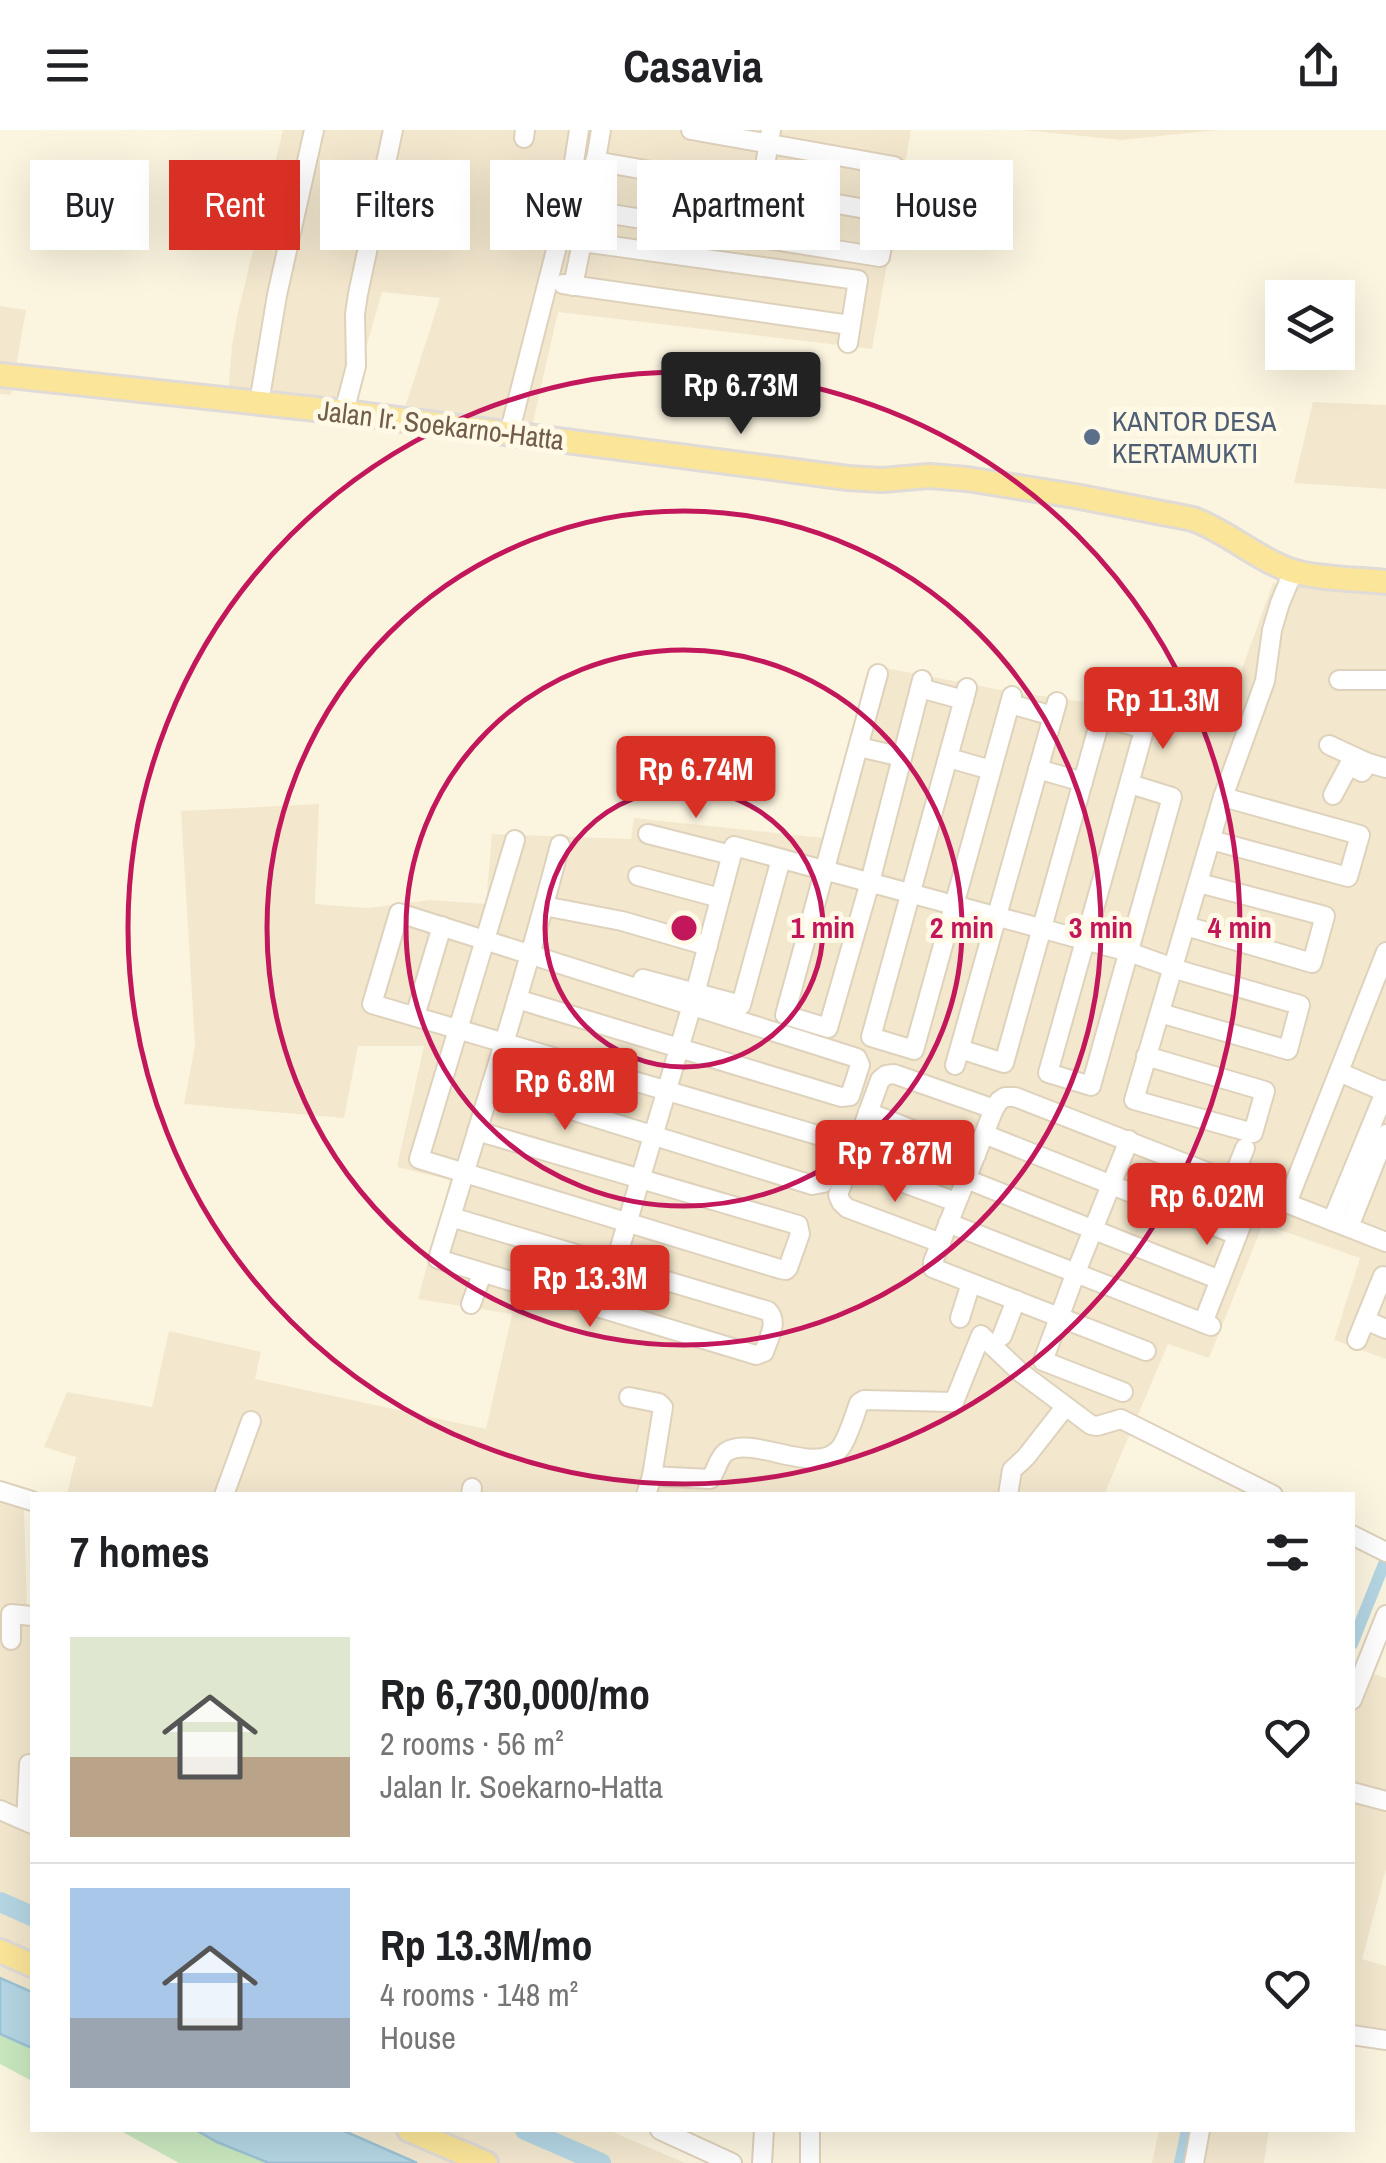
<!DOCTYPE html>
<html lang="en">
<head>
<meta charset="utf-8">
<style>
  :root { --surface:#fff; --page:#f6f6f6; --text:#202124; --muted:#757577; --line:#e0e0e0; --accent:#d93025 }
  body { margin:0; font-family:"Archivo Narrow",sans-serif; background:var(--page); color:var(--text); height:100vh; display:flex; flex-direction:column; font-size:38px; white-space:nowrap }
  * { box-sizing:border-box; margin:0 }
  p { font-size:32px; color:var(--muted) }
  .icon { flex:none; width:55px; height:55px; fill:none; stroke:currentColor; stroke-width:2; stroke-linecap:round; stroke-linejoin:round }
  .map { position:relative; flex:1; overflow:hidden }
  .sheet { position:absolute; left:30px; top:1362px; width:1325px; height:640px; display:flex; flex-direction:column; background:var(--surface); border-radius:0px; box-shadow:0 10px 40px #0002 }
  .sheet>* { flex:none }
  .banner { position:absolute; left:30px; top:30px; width:1328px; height:90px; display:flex; gap:20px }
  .controls { position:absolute; left:1265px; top:150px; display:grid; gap:20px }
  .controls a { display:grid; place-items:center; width:90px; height:90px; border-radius:0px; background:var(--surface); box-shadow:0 10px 40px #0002; font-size:50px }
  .price { position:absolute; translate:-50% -85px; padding:0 22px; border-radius:10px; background:var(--accent); color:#fff; font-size:32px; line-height:65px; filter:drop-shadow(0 2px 5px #0008) }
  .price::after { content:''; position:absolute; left:50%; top:60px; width:30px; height:22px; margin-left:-15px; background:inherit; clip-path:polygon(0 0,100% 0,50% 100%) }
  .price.current { background:#222; color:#fff }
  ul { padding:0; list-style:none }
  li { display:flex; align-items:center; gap:30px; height:250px; padding:0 40px }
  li+li { border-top:2px solid var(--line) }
  li span { display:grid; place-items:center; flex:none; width:280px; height:200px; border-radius:0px; color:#555 }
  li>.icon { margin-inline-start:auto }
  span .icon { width:120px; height:120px; fill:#fffc; stroke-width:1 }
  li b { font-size:42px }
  h2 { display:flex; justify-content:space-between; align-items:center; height:120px; padding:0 40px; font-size:42px }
  .chip { padding:0 35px; border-radius:0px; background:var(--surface); box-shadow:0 10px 40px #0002; font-size:35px; line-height:90px }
  .chip.current { background:var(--accent); color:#fff }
  header { display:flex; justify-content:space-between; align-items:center; height:130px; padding:0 40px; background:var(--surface); font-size:45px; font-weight:700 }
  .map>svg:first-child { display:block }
  .residential { fill:#f3e8ce }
  .green { fill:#c9e8bf }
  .water { fill:#b5d6e4; stroke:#9bc3d6; stroke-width:2.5 }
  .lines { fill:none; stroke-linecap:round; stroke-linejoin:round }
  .canal { stroke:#b5d6e4; stroke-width:12 }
  .river { stroke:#b5d6e4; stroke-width:20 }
  .minor-casing { stroke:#dfd2bc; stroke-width:22 }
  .major-casing { stroke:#e0dbd7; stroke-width:28 }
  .minor { stroke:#fff; stroke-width:18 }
  .major { stroke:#fae598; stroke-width:22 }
  .ring { fill:none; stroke:#c2185b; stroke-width:5 }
  .service-dot { fill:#5c6f8a; stroke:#fff9e5; stroke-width:4 }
  .labels { text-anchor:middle; stroke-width:10; stroke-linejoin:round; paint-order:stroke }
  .service-label { font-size:28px; fill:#4e5e75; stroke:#fff9e5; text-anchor:start }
  .street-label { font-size:28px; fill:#715d48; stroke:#fff9e5 }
  .centre { fill:#c2185b; stroke:#fff9e5; stroke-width:5 }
  .ring-label { font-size:30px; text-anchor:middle; font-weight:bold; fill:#c2185b; stroke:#fff9e5; stroke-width:10; stroke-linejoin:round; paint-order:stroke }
</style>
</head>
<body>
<header><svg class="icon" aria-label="menu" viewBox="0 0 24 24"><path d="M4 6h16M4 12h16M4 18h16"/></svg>Casavia<svg class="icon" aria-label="share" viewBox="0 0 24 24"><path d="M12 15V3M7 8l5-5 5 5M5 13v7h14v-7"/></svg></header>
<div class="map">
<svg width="1386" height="2033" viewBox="0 0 1386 2033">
  <rect width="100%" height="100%" fill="#fbf5e0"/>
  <!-- residential -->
  <g class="residential">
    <path d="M 283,0 L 911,0 L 872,219 L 558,182 L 531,301 L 402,287 L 440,168 L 382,162 L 349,277 L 228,264 L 232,215 L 238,182 Z"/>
    <path d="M 1023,0 L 1219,0 L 1121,10 Z"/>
    <path d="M 0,176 L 26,180 L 11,265 L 0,264 Z"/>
    <path d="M 1313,272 L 1386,275 L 1386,359 L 1294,353 Z"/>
    <path d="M 1327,443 L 1386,447 L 1386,974 L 1380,988 L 1386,991 L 1386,1229 L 1334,1210 L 1360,1128 L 1263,1094 L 1209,1228 L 1168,1214 L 1104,1365 L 67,1365 L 76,1327 L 44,1317 L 67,1262 L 152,1277 L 169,1201 L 261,1222 L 255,1249 L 486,1299 L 512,1184 L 418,1169 L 450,1050 L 397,1037 L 424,916 L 358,916 L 344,988 L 184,974 L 195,915 L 181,681 L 319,674 L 315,774 L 368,778 L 430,770 L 486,774 L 492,704 L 631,709 L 634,688 L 823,708 L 875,536 L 1001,560 L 1169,584 L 1225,586 L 1273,453 L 1312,458 Z"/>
    <path d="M 0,1369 L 24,1379 L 27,1481 L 32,1482 L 32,1862 L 0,1847 Z"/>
    <path d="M 1352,1537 L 1386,1548 L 1386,1739 L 1362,1829 L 1386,1836 L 1386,1919 L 1353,1915 Z"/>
    <path d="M 343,2000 L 608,2000 L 685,2033 L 417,2033 Z"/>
    <path d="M 1159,2000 L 1269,2000 L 1264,2033 L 1152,2033 Z"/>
  </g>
  <!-- green -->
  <g class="green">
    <path d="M 0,1904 L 32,1918 L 32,1951 L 0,1934 Z"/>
    <path d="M 119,2000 L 195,2000 L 217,2012 L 269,2033 L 179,2033 Z"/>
  </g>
  <!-- water -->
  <g class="water">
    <path d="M 0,1848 L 32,1862 L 32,1918 L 0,1904 Z"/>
    <path d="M 196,2000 L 342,2000 L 417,2033 L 269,2033 L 217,2012 Z"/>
  </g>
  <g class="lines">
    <!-- canal -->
    <g class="canal">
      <path d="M 1352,1514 L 1386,1429"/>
      <path d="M 1180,2033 L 1187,2000"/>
    </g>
    <!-- river -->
    <g class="river">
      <path d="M 0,1772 L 32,1786"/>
      <path d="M 525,2000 L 601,2033"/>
    </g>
    <defs>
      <g id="minor">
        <path d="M 691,0 L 894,36"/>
        <path d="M 524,8 L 525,0"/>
        <path d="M 567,77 L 880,127 L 888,83 L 595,31"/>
        <path d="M 587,81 L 601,0"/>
        <path d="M 753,107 L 771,0"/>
        <path d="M 563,154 L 850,195"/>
        <path d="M 573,156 L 582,112 L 858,150 L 848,213"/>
        <path d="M 259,273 L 277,165 L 314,0"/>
        <path d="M 344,282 L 356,236 L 355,184 L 358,164 L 393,0"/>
        <path d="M 509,304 L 567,77 L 579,0"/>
        <path d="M 878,544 L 785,885 L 828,898 L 870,752 L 922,550"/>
        <path d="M 1339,550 L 1386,550"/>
        <path d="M 920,558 L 964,570"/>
        <path d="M 967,558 L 871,907 L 914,920 L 1012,566"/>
        <path d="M 1010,574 L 1053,586"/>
        <path d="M 1101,587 L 1145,599"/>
        <path d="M 1329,615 L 1368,633"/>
        <path d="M 859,617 L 902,627"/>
        <path d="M 949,628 L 991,640"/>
        <path d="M 1038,639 L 1083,652"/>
        <path d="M 1130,654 L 1172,667 L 1091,956 L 1048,943 L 1148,586"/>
        <path d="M 1333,665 L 1349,635 L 1362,642 L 1368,633 L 1386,638"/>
        <path d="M 648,704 L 731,725"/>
        <path d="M 1211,710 L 1348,747 L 1360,705 L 1223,667"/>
        <path d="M 638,746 L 720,768"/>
        <path d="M 544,776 L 622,791 L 708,816"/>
        <path d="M 1186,796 L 1312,833 L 1325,786 L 1199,753"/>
        <path d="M 643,849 L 741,875 L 781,729"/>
        <path d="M 415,886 L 442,796"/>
        <path d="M 960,919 L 1004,933 L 1103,580"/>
        <path d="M 1146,926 L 1265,961 L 1253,1003 L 1134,970 L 1223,667 L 1265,551 L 1272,500 L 1280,473 L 1293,442"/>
        <path d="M 955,935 L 1057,572"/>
        <path d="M 1339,942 L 1385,962"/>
        <path d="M 491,955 L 812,1055 L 823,1053 L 835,1019 L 831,1009 L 372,874 L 399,783 L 857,928 L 860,935 L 850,966 L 841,967 L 517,869"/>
        <path d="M 868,982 L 976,1025"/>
        <path d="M 477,1001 L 798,1095 L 800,1104 L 788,1138 L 786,1140 L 780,1139 L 419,1029 L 515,710"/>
        <path d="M 984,1004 L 1237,1105"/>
        <path d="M 849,1033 L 956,1072"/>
        <path d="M 966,1049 L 1220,1150"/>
        <path d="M 1232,1051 L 1245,1018"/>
        <path d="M 1287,1073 L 1386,822"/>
        <path d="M 451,1087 L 768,1181 C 779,1192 768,1209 764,1222 L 756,1225 L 438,1129 C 480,991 524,854 560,715"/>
        <path d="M 1332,1091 L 1386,960"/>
        <path d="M 948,1093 L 1211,1196"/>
        <path d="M 1349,1097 L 1386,1004"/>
        <path d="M 941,1113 L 847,1078 L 841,1072 L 838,1065 L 880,950 L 886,945 L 894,944 L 994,979"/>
        <path d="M 471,1174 L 482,1144"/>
        <path d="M 602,1178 L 692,875 L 734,716 L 1129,822 L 1182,841 L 1300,875 L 1288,920 L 1160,883"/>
        <path d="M 960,1188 L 971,1153"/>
        <path d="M 1365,1190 L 1386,1199"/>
        <path d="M 1203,1193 L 1255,1060"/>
        <path d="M 1002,1206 L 1016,1170"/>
        <path d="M 1357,1210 L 1383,1146"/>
        <path d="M 1146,1221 L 933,1138 L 933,1132 L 994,979 L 999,971 L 1005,967 L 1015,967 L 1386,1112"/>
        <path d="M 1123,1262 L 1043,1231 L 1076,1142 L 1129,1010"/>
        <path d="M 629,1267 L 659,1273 L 663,1277 L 652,1346"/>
        <path d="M 0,1361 L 32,1371"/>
        <path d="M 224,1365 L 251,1291"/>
        <path d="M 471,1365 L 472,1358"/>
        <path d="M 646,1365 L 652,1346 L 710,1349 C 717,1341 717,1329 726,1322 C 754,1304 818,1349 841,1317 C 849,1305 854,1287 859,1273 L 864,1270 L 954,1272 L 981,1205 L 1020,1242 L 1091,1295 L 1097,1296 L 1121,1289 L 1273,1365"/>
        <path d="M 1008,1365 L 1012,1340 L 1026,1327 L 1065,1277"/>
        <path d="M 1352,1405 L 1386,1422"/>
        <path d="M 11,1510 L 11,1484 L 32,1486"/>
        <path d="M 1352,1570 L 1386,1485"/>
        <path d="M 1352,1662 L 1386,1671"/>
        <path d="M 0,1680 L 32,1694"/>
        <path d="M 26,1691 L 29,1634"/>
        <path d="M 1352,1905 L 1386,1910"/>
        <path d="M 660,2000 L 732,2033"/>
        <path d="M 762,2033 L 764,2000"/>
        <path d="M 810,2033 L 810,2000"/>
        <path d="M 1194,2033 L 1200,2000"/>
      </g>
      <g id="major">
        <path d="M 0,245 L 344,282 L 848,348 L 882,350 L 929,346 L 967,349 L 1075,366 L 1193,389 C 1226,401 1252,425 1284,438 C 1309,449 1357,449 1386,452"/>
        <path d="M 0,1821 L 32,1835"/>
        <path d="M 409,2000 L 486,2033"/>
      </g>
    </defs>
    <!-- minor casing -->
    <use href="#minor" class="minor-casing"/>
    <!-- major casing -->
    <use href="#major" class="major-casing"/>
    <!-- minor -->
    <use href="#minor" class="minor"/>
    <!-- major -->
    <use href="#major" class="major"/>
  </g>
  <!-- distance rings -->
  <g class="ring">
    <circle cx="684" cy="798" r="139"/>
    <circle cx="684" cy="798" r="278"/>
    <circle cx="684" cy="798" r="417"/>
    <circle cx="684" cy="798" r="556"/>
  </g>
  <!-- markers -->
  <circle class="service-dot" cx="1092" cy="307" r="10"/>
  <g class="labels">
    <!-- service labels -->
    <g class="service-label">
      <text x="1112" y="301">KANTOR DESA<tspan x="1112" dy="32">KERTAMUKTI</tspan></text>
    </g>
    <!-- street labels -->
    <g class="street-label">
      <text transform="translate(441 295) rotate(7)" y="10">Jalan Ir. Soekarno-Hatta</text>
    </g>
  </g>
  <circle cx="684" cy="798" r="15" class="centre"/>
  <g class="ring-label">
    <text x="823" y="808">1 min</text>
    <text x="962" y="808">2 min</text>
    <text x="1101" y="808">3 min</text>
    <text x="1240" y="808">4 min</text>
  </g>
</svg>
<div class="controls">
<a><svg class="icon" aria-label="layers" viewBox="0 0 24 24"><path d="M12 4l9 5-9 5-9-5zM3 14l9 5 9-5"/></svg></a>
</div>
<b class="price current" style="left:741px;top:307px">Rp 6.73M</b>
<b class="price" style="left:1163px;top:622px">Rp 11.3M</b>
<b class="price" style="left:696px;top:691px">Rp 6.74M</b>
<b class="price" style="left:565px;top:1003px">Rp 6.8M</b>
<b class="price" style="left:895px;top:1075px">Rp 7.87M</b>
<b class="price" style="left:1207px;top:1118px">Rp 6.02M</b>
<b class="price" style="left:590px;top:1200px">Rp 13.3M</b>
<div class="banner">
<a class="chip">Buy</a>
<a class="chip current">Rent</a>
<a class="chip">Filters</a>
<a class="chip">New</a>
<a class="chip">Apartment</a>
<a class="chip">House</a>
</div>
<section class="sheet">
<h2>7 homes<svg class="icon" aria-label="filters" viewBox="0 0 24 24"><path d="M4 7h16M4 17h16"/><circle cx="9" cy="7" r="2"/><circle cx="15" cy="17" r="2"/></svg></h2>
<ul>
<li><span style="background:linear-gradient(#dfe7d0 60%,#b9a48a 0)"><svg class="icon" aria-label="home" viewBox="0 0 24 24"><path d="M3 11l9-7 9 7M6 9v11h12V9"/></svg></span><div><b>Rp 6,730,000/mo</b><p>2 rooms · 56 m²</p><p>Jalan Ir. Soekarno-Hatta</p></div><svg class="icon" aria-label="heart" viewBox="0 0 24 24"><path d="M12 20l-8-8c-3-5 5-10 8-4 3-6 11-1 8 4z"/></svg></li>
<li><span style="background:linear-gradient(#a9c7e8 65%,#9aa5b1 0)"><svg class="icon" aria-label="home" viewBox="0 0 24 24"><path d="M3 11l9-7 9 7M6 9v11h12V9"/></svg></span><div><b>Rp 13.3M/mo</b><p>4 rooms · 148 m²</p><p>House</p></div><svg class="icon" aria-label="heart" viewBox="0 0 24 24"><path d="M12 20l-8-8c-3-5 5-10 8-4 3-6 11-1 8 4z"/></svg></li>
</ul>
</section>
</div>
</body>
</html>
